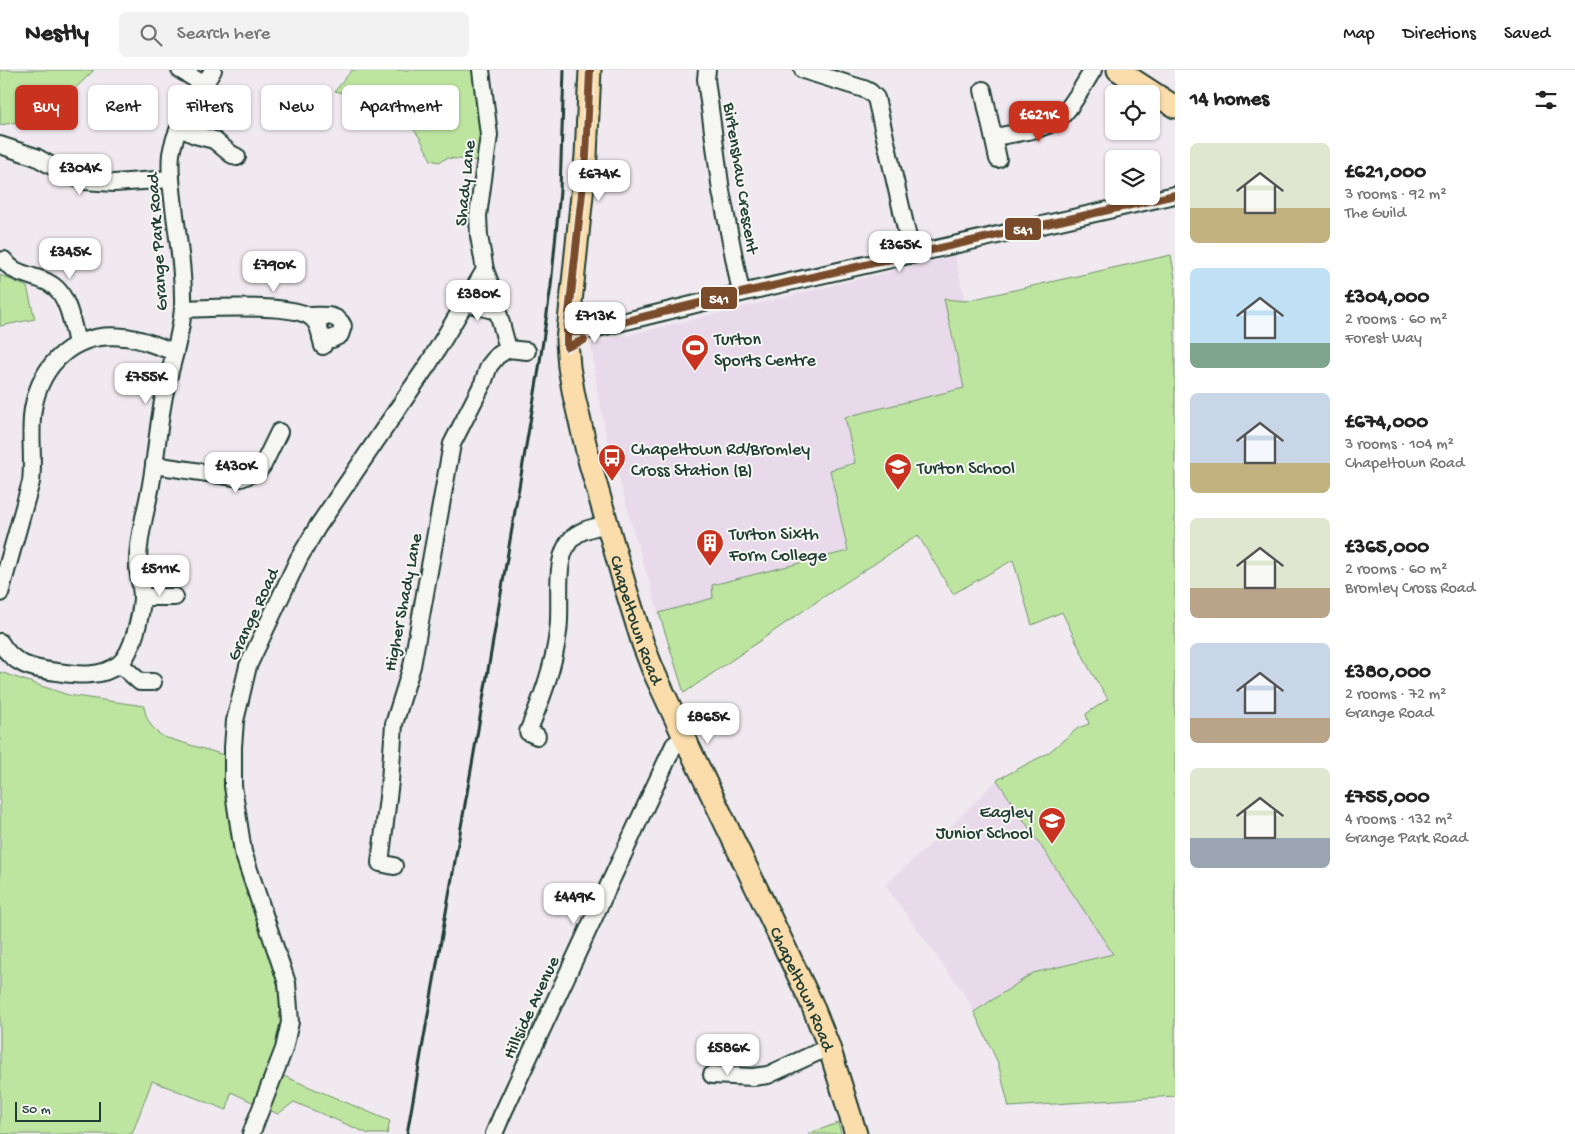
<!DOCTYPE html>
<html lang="en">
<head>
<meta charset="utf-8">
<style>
  :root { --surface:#fff; --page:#f2f2f2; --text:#222; --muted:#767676; --line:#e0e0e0; --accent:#c8321e }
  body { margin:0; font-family:"Gochi Hand",sans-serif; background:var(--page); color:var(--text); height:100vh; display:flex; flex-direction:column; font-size:19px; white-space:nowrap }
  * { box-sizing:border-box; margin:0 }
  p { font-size:16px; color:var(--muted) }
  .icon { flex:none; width:28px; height:28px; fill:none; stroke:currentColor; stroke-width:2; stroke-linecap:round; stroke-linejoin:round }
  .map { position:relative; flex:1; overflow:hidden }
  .details { display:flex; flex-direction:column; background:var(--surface); width:400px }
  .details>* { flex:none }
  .hud { position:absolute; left:15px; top:15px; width:475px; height:45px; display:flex; gap:10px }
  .buttons { position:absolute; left:1105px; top:15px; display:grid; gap:10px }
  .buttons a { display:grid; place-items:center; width:55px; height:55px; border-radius:8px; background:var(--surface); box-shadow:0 1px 4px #0004; font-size:25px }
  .scale { position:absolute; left:15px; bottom:12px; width:86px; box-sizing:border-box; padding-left:5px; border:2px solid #1f3d34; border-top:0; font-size:14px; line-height:18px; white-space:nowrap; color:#1f3d34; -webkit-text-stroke:4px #f6f6f2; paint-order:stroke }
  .price { position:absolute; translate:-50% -42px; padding:0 11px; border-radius:10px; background:#fff; color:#222; font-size:16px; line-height:32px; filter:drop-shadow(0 1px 2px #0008) }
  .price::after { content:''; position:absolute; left:50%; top:30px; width:15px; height:11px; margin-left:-8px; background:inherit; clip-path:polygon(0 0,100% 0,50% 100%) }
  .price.on { background:var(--accent); color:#fff }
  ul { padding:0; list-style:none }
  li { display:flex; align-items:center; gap:15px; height:125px; padding:0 15px }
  li span { display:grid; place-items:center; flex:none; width:140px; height:100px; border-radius:8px; color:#555 }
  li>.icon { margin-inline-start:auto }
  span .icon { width:60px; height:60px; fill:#fffc; stroke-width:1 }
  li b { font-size:21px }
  h2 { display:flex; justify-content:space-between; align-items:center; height:60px; padding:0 15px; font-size:21px }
  .chip { padding:0 18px; border-radius:8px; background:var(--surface); box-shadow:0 1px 4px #0004; font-size:18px; line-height:45px }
  .chip.on { background:var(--accent); color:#fff }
  header { display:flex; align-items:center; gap:30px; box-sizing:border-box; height:70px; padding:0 25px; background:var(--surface); border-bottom:1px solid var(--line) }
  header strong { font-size:24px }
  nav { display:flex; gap:28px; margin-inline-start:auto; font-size:18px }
  .search { width:350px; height:45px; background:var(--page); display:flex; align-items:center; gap:12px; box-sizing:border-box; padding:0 18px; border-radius:8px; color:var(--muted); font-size:19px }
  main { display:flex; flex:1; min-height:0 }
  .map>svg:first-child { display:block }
  .built { fill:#e8daeb }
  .green { fill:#bee5a0; stroke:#6e916a }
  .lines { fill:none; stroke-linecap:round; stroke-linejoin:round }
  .minor-casing { stroke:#1f3d34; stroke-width:20 }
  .major-casing { stroke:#1f3d34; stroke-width:25 }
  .minor { stroke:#f6f6f2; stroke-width:16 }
  .major { stroke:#fbddab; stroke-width:21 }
  .rail { stroke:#1f3d34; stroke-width:3 }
  .bus-1-casing { stroke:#f6f6f2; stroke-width:11 }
  .bus-1 { stroke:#7a4b2a; stroke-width:8 }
  .labels { text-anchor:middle; stroke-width:4; stroke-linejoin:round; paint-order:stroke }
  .street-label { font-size:18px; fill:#1f3d34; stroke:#f6f6f2 }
  .poi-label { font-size:18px; fill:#1f3d34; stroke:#f6f6f2; text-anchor:start }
  .line-badge { stroke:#f6f6f2; stroke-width:2 }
  .badge-label { font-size:14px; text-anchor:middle; font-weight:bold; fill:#fff }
</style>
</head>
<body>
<header>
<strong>Nestly</strong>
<div class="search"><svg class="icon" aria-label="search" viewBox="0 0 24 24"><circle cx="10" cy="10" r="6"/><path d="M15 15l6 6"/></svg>Search here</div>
<nav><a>Map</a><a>Directions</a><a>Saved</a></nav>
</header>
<main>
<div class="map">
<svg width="1175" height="1064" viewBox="0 0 1175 1064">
  <rect width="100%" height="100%" fill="#f0e9ef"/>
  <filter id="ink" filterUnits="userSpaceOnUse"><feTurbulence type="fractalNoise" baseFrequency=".02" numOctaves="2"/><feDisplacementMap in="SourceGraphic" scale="10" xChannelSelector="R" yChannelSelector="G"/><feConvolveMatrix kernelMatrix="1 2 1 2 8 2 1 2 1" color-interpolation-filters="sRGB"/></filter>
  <g filter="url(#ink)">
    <!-- built -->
    <g class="built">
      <path d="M 1171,185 L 1175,208 L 1090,600 L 1062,542 L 1032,555 L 1013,490 L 953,524 L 919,465 L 819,530 L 684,623 L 634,463 L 616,396 L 609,379 L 597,318 L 591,274 L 955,186 L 965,231 Z"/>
      <path d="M 1089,653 L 1113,884 L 1033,903 L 974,942 L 967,928 L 885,815 L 951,756 L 997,710 L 1048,683 L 1078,658 Z"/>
    </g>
    <!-- green -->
    <g class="green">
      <path d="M 0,0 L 94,0 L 49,44 L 24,51 L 0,55 Z"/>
      <path d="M 352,0 L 473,0 L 480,53 L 481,91 L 447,88 L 439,92 L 431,90 L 420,68 L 408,52 L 411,39 L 335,21 Z"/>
      <path d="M 1171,185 L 1175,208 L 1175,1026 L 1009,1037 L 998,993 L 974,942 L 1033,903 L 1113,884 L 997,710 L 1048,683 L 1078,658 L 1089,654 L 1086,644 L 1108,629 L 1090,600 L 1062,542 L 1032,555 L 1013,490 L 953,524 L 918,465 L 819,530 L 684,623 L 659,543 L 713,528 L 712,515 L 848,481 L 830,400 L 855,393 L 845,347 L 964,318 L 944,229 L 965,231 Z"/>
      <path d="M 0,205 L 27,217 L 35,249 L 0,256 Z"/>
      <path d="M 0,602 L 68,625 L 144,636 C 146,650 152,660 164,667 L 224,685 L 224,719 L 234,784 L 270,880 L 276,901 L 282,948 L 279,969 L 267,999 L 390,1051 L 387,1064 L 369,1064 L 294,1032 L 278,1044 L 231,1022 L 227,1040 L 152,1011 L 132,1064 L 0,1064 Z"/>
      <path d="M 838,1053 L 841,1064 L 808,1064 Z"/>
    </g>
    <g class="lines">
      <defs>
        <g id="minor">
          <path d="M 180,0 L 205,15"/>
          <path d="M 481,0 L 489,65 L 478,146 L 479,166 L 485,200 L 491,216 L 508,279"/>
          <path d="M 707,0 L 706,9 L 721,121 L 741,223"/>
          <path d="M 803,0 L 864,19 L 870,22 L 876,28 L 912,185"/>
          <path d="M 983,20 L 998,89"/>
          <path d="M 179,57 L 195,65 L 214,70 L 231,84 L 237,87"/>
          <path d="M 994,67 C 1010,64 1044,60 1057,50 C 1070,41 1084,14 1093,0"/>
          <path d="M 0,75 L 36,87 L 68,105 L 84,111 L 114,113 L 171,109"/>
          <path d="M 4,190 C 13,202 19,202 33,207 C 41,209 51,213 57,219 C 69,231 73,257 77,273"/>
          <path d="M 466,233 L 497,241"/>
          <path d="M 183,239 C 208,238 295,233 312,248 C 320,254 321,267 323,276"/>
          <path d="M 311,246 C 323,246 337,243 343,256 L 340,265 L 332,269 L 321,268"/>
          <path d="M 567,262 L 581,262 L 741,223 L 1175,125"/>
          <path d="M 154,395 L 241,408 L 258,401 L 263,395 L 279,362"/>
          <path d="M 0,523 L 31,412 C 34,387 29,363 33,339 C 41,293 75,261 124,267 C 141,268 159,277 175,282"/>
          <path d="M 142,527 L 175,527"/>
          <path d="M 0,572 C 13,595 33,599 57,602 C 77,605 102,608 119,594 C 133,583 141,545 142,528 C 142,518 139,508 138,498 C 137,472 145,445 150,420 C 156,389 158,357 164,326 C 170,297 181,268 183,238 C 184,204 178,170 174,137 C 172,119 169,101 171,84 C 176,53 198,27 213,0"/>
          <path d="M 120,594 L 140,612 L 153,612"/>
          <path d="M 537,666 L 528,662 C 541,630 554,597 558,562 C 562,536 554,497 567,475 C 575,460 592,458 607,454"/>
          <path d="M 394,796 L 380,793 L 390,711 L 394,654 L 412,596 L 452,374 L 483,313 L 489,296 L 497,286 L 508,279 L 527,281"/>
          <path d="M 712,1005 L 753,1007 L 768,1005 L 829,977"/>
          <path d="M 251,1064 L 284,979 L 290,952 L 287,913 L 243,782 L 233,716 L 233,677 L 235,651 L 248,596 L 299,488 L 318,456 L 429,293 L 485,200"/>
          <path d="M 494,1064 L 502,1045 L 674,675 L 684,667"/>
        </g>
        <g id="major">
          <path id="s1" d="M 590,0 L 586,86 L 567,271 L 569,297 L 574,326 L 589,390 L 625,516 L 643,574 L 653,600 L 684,667 L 811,932 L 829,977 L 856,1064"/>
          <path d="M 1118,0 L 1175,37"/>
        </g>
      </defs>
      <!-- minor casing -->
      <use href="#minor" class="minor-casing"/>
      <!-- major casing -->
      <use href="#major" class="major-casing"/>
      <!-- minor -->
      <use href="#minor" class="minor"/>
      <!-- major -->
      <use href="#major" class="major"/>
      <!-- rail -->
      <path class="rail" d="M 407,1064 L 474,683 L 538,305 L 551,216 L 560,121 L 564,0"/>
      <defs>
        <g id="bus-1">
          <path d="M 567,262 L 581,262 L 741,223 L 1175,125"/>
          <path d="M 584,270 L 567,277 L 567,262 L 586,86 L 590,0"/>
        </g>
      </defs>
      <!-- bus-1 casing -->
      <use href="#bus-1" class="bus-1-casing"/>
      <!-- bus-1 -->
      <use href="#bus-1" class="bus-1"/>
    </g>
  </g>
  <!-- icons -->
  <defs>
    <symbol id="stadium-pin" viewBox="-11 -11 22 30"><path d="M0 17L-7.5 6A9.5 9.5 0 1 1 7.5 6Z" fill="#c8321e" stroke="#f6f6f2"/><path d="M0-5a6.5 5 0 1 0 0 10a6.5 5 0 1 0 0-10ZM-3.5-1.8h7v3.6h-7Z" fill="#fff"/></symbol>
    <symbol id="bus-pin" viewBox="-11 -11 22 30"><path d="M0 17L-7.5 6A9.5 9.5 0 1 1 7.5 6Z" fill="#c8321e" stroke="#f6f6f2"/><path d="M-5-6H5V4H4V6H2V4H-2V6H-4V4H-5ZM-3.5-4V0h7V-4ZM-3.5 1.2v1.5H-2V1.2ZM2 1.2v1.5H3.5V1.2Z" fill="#fff"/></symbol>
    <symbol id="school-pin" viewBox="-11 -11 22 30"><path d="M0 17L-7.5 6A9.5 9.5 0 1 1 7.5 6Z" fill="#c8321e" stroke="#f6f6f2"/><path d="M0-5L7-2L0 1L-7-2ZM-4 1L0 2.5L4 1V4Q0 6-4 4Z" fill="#fff"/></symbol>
    <symbol id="building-pin" viewBox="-11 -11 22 30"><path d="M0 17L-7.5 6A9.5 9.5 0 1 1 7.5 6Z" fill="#c8321e" stroke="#f6f6f2"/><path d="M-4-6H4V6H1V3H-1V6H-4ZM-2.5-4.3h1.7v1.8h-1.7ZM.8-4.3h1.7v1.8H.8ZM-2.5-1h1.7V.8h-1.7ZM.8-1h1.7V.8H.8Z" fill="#fff"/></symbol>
  </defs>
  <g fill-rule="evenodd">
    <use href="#stadium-pin" x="679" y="262" width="32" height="43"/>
    <use href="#bus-pin" x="596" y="372" width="32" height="43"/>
    <use href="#school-pin" x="882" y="381" width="32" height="43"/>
    <use href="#building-pin" x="694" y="457" width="32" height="43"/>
    <use href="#school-pin" x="1036" y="735" width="32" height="43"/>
  </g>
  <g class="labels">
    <!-- street labels -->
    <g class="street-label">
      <text transform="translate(742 108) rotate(81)" y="6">Birtenshaw Crescent</text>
      <text transform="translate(464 113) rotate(-84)" y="6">Shady Lane</text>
      <text transform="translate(156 172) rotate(-94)" y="6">Grange Park Road</text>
      <text transform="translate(402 532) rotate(-79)" y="6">Higher Shady Lane</text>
      <text transform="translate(252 544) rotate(-65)" y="6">Grange Road</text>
      <text dy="6" stroke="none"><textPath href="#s1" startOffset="560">Chapeltown Road</textPath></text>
      <text dy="6" stroke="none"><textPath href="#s1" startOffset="965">Chapeltown Road</textPath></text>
      <text transform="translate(530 937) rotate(-65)" y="6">Hillside Avenue</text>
    </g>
    <!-- poi labels -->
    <g class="poi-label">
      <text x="714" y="274">Turton<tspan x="714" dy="21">Sports Centre</tspan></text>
      <text x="631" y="384">Chapeltown Rd/Bromley<tspan x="631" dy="21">Cross Station (B)</tspan></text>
      <text x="917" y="403">Turton School</text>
      <text x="729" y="469">Turton Sixth<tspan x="729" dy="21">Form College</tspan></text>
      <text x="1033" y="747" text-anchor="end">Eagley<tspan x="1033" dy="21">Junior School</tspan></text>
    </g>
  </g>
  <g class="line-badge">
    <rect x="1004" y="147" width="38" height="24" rx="5" fill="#7a4b2a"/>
    <rect x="700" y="216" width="38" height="24" rx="5" fill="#7a4b2a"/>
  </g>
  <g class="badge-label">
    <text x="1023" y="164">541</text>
    <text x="719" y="233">541</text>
  </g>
</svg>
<div class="buttons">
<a><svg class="icon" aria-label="locate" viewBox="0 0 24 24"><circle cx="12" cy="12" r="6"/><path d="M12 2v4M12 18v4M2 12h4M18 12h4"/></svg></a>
<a><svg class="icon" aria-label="layers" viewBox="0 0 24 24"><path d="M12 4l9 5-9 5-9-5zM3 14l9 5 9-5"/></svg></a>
</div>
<div class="scale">50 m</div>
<b class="price on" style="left:1039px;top:73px">£621K</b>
<b class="price" style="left:80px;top:126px">£304K</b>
<b class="price" style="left:599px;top:132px">£674K</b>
<b class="price" style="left:900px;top:203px">£365K</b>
<b class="price" style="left:70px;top:210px">£345K</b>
<b class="price" style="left:274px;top:223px">£790K</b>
<b class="price" style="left:478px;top:252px">£380K</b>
<b class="price" style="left:595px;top:274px">£713K</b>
<b class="price" style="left:146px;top:335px">£755K</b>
<b class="price" style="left:236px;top:424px">£430K</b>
<b class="price" style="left:160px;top:527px">£511K</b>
<b class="price" style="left:708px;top:675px">£865K</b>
<b class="price" style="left:574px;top:855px">£449K</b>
<b class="price" style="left:728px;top:1006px">£586K</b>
<div class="hud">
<a class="chip on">Buy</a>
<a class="chip">Rent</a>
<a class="chip">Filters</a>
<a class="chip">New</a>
<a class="chip">Apartment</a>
</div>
</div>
<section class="details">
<h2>14 homes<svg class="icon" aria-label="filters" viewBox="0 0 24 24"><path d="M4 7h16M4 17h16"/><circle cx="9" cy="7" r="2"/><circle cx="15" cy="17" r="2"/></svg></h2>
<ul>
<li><span style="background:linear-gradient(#dfe7d0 65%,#c2b280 0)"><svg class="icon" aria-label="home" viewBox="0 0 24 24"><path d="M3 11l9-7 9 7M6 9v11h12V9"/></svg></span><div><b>£621,000</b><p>3 rooms · 92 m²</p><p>The Guild</p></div></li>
<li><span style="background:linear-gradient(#bfe0f5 75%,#7fa58c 0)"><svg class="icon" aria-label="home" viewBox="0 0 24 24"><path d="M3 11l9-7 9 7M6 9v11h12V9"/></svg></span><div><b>£304,000</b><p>2 rooms · 60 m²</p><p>Forest Way</p></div></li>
<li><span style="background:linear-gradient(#c9d6e8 70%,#c2b280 0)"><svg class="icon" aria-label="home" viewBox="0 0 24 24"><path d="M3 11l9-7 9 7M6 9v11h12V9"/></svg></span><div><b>£674,000</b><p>3 rooms · 104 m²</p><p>Chapeltown Road</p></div></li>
<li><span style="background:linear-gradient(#dfe7d0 70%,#b9a48a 0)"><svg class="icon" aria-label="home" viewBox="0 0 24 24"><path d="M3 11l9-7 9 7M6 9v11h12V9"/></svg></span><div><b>£365,000</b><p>2 rooms · 60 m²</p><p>Bromley Cross Road</p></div></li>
<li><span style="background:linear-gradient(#c9d6e8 75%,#b9a48a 0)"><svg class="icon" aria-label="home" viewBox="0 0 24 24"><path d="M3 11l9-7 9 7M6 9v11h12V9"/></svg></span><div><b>£380,000</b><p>2 rooms · 72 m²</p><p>Grange Road</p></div></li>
<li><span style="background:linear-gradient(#dfe7d0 70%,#9aa5b1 0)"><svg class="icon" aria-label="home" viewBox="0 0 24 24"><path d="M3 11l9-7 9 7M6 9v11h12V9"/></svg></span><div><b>£755,000</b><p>4 rooms · 132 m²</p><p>Grange Park Road</p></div></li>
</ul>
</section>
</main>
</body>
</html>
